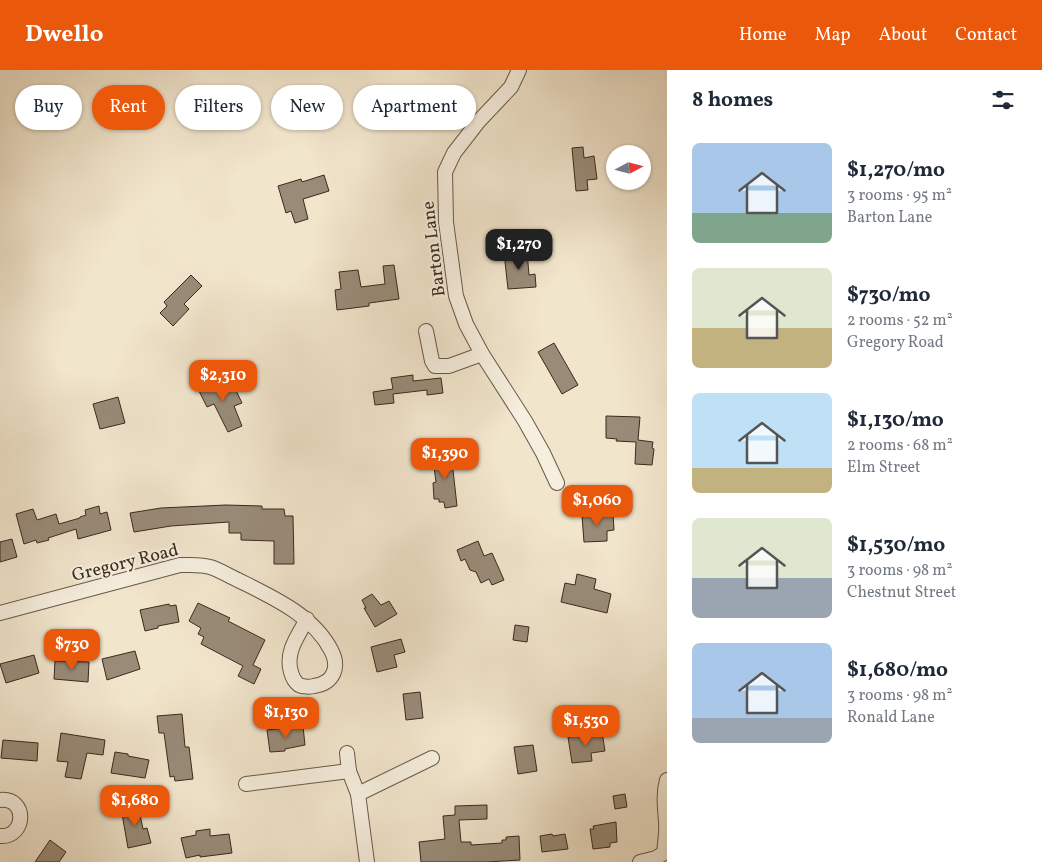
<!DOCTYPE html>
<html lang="en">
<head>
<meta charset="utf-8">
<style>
  :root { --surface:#fff; --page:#f6f6f7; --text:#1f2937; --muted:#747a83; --accent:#ea580c }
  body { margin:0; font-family:Vollkorn,serif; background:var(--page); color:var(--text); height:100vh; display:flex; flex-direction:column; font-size:19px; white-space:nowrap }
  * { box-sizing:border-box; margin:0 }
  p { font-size:16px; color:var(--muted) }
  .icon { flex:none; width:28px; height:28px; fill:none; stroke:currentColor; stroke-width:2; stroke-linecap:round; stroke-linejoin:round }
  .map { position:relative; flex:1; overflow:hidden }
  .side { display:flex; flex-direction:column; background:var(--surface); width:375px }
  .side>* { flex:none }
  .top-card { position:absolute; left:15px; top:15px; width:475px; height:45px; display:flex; gap:10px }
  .needle { width:32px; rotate:83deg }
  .controls { position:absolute; left:606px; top:75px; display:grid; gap:10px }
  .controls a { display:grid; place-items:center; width:45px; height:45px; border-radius:50%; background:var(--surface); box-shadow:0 1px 4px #0004; font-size:25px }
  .price { position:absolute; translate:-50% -42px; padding:0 11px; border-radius:10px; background:var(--accent); color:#fff; font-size:16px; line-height:32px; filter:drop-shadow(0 1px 2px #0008) }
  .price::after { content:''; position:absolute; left:50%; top:30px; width:15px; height:11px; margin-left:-8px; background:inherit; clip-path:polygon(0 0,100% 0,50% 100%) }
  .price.on { background:#222; color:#fff }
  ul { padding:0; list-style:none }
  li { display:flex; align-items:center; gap:15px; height:125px; padding:0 25px }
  li span { display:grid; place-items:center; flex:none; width:140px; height:100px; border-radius:8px; color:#555 }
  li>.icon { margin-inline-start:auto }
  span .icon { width:60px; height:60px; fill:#fffc; stroke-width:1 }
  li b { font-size:21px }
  h2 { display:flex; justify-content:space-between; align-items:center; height:60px; padding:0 25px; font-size:21px }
  .tag { padding:0 18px; border-radius:22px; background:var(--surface); box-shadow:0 1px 4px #0004; font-size:18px; line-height:45px }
  .tag.on { background:var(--accent); color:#fff }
  header { display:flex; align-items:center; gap:30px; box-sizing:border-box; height:70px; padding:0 25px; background:var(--accent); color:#fff }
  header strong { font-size:24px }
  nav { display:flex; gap:28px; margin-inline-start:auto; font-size:18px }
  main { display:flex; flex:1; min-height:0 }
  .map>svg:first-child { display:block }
  .building { fill:#998b78; stroke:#392a1c }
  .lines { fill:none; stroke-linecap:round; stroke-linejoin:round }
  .minor-casing { stroke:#675948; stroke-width:16 }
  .minor { stroke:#f6eede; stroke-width:14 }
  .labels { text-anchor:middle; stroke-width:4.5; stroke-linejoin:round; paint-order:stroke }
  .street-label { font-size:18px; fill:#392a1c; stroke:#f6eede }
</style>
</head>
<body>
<header>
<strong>Dwello</strong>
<nav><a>Home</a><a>Map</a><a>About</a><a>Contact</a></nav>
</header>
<main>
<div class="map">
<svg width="667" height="792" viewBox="0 0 667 792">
  <rect width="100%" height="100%" fill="#f1e5cc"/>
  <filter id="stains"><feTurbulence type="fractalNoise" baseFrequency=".004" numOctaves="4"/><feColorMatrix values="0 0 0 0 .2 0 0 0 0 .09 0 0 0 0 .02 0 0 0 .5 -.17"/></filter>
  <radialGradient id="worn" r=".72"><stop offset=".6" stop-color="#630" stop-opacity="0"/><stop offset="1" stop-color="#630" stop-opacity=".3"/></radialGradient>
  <!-- building -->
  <g class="building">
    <path d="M 583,77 L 584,88 L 594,86 L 597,109 L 587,110 L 588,120 L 576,121 L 572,78 Z"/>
    <path d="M 324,105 L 329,121 L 303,129 L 308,149 L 295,153 L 291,141 L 286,143 L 278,116 L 301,109 L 302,112 Z"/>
    <path d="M 527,181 L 529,205 L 535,204 L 536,217 L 508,219 L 504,183 Z"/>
    <path d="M 394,195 L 399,229 L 369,233 L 369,236 L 337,240 L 335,220 L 341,219 L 339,202 L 358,200 L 361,217 L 385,214 L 383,196 Z"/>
    <path d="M 191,205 L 202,216 L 184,234 L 189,239 L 173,256 L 160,243 L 167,236 L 164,232 Z"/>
    <path d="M 554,273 L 578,315 L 562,324 L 538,282 Z"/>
    <path d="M 413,305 L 413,311 L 441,308 L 443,323 L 427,325 L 427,320 L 393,324 L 394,333 L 375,335 L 373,322 L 393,319 L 391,308 Z"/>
    <path d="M 212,310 L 216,317 L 231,310 L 242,333 L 234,336 L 242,356 L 228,362 L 214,334 L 207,337 L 197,317 Z"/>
    <path d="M 118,327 L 125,353 L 100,359 L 93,334 Z"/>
    <path d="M 606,346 L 640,347 L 638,370 L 653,372 L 652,378 L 654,379 L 652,395 L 635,394 L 636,372 L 616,371 L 617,369 L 606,368 Z"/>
    <path d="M 451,382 L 457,436 L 445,438 L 444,432 L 439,432 L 439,429 L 434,429 L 433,413 L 436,412 L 433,389 L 434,389 L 434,384 Z"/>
    <path d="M 613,431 L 626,431 L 627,444 L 614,445 Z"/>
    <path d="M 226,435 L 262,436 L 262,439 L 284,439 L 285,446 L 293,446 L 294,494 L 274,494 L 274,471 L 241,470 L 241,463 L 229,463 L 229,452 L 171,456 L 134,462 L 130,443 L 161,438 Z"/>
    <path d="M 99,436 L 100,444 L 107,442 L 111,460 L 78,469 L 76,459 L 48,468 L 49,470 L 37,473 L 36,470 L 24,474 L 16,444 L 33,439 L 37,450 L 56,444 L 59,454 L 80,448 L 80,447 L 86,445 L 85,440 Z"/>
    <path d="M 613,444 L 614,460 L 607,461 L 607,471 L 584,472 L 582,446 Z"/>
    <path d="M 12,469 L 17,487 L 0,492 L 0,472 Z"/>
    <path d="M 478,471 L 484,486 L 492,483 L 504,510 L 492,515 L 489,509 L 481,513 L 476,502 L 470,500 L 465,489 L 461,491 L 457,480 Z"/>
    <path d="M 577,504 L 596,509 L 594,519 L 611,524 L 607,543 L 561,532 L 565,513 L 575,515 Z"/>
    <path d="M 372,524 L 381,535 L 389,531 L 397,544 L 375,557 L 364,538 L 366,538 L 362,530 Z"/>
    <path d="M 198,533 L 230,548 L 228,551 L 265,570 L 253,595 L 261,599 L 254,614 L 238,606 L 243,596 L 201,574 L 204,567 L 198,564 L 201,558 L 189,551 Z"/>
    <path d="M 169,534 L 170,536 L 176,535 L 179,552 L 158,556 L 158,558 L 145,561 L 140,540 Z"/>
    <path d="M 515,555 L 529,557 L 527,572 L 513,570 Z"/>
    <path d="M 401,569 L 405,582 L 394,585 L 397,597 L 377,602 L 371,577 Z"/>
    <path d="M 135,581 L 140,599 L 107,610 L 102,589 Z"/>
    <path d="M 34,585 L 39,603 L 6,613 L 0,594 Z"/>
    <path d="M 55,591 L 89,592 L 88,612 L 54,609 Z"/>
    <path d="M 420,622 L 423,648 L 406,650 L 403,624 Z"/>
    <path d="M 182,644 L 185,677 L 189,677 L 193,709 L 175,711 L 174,706 L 170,707 L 164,663 L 159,663 L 157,646 Z"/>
    <path d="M 303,656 L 305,675 L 285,679 L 285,681 L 270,682 L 267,660 Z"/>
    <path d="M 600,662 L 602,662 L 605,681 L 591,683 L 592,691 L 572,693 L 568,667 Z"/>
    <path d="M 61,663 L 105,670 L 103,685 L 87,683 L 81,709 L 65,707 L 68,692 L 57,691 Z"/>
    <path d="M 3,670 L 38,673 L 37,691 L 1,688 Z"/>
    <path d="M 533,675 L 537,701 L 518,704 L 514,677 Z"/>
    <path d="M 115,682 L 128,684 L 128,686 L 149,690 L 145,708 L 111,703 Z"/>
    <path d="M 625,724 L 627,737 L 615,739 L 613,726 Z"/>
    <path d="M 138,735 L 143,759 L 147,758 L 151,773 L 128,778 L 121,738 Z"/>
    <path d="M 487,735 L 487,749 L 459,750 L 461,772 L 471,772 L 471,775 L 502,773 L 502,770 L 506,770 L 506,767 L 519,766 L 520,790 L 487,792 L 421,792 L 419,772 L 445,769 L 443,746 L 455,745 L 455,736 Z"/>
    <path d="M 616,752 L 617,772 L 610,773 L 610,777 L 593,779 L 590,759 L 594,759 L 593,756 Z"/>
    <path d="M 210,759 L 210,766 L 229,764 L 232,783 L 200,787 L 200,785 L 186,788 L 181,768 L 196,765 L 196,761 Z"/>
    <path d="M 552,764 L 553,766 L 565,764 L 568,779 L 542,782 L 540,766 Z"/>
    <path d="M 50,770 L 66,782 L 59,792 L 35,792 Z"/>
  </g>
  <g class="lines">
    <defs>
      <g id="minor">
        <path d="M 519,0 L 511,17 L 478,52 L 454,83 L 445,102 L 446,152 L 456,226 L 466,254 L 482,284 L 525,351 L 543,383 L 557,413"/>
        <path d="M 426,261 L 432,291 L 435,296 L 449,296 L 482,284"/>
        <path d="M 0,543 L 180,495 C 189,495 202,494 210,497 C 220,500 229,506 238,510 C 272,527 313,545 331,580 C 340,597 334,613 314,616 C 311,617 303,617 299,615 C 295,612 292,606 291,602 C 285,582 298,566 307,549"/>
        <path d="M 347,683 L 349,701 L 358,724 L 367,792"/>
        <path d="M 246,714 L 349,701"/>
        <path d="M 358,724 L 432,688"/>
        <path d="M 0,730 C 28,727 26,768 0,766"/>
        <path d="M 640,792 L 656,788 L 664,783 C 665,772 667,762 666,751 C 665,737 663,724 667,710"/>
      </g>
    </defs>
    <!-- minor casing -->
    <use href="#minor" class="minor-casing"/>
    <!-- minor -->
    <use href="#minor" class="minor"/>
  </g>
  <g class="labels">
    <!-- street labels -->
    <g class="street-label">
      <text transform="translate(433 179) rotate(-97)" y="6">Barton Lane</text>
      <text transform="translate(125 492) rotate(-14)" y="6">Gregory Road</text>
    </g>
  </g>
  <rect width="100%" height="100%" filter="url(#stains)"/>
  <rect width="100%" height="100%" fill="url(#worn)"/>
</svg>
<div class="controls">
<a><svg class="needle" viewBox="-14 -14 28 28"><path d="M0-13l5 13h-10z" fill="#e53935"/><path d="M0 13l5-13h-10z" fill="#747a83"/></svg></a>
</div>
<b class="price on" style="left:519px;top:201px">$1,270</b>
<b class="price" style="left:223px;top:332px">$2,310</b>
<b class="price" style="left:445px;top:410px">$1,390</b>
<b class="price" style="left:597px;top:457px">$1,060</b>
<b class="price" style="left:72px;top:601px">$730</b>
<b class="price" style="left:286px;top:669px">$1,130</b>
<b class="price" style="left:586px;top:677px">$1,530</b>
<b class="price" style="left:135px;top:757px">$1,680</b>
<div class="top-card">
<a class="tag">Buy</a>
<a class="tag on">Rent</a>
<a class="tag">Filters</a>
<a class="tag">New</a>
<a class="tag">Apartment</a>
</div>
</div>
<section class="side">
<h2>8 homes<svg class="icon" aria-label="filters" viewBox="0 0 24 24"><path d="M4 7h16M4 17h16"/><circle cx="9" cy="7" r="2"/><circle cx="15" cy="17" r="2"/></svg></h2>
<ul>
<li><span style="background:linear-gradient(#a9c7e8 70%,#7fa58c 0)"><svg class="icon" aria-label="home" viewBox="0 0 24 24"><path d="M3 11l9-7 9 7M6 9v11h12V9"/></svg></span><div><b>$1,270/mo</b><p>3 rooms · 95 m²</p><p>Barton Lane</p></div></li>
<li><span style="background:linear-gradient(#dfe7d0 60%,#c2b280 0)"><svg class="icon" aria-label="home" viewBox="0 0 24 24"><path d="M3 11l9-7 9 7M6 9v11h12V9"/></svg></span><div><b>$730/mo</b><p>2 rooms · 52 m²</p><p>Gregory Road</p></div></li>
<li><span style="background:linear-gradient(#bfe0f5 75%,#c2b280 0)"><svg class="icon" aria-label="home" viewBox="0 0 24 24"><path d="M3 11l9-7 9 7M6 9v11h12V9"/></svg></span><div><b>$1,130/mo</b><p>2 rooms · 68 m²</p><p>Elm Street</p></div></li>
<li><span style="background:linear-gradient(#dfe7d0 60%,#9aa5b1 0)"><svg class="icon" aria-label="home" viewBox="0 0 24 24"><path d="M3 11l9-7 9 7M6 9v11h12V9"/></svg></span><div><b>$1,530/mo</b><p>3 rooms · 98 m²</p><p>Chestnut Street</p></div></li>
<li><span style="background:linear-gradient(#a9c7e8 75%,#9aa5b1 0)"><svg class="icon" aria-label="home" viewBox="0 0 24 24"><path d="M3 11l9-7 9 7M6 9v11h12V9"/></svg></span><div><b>$1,680/mo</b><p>3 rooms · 98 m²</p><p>Ronald Lane</p></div></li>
</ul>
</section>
</main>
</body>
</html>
